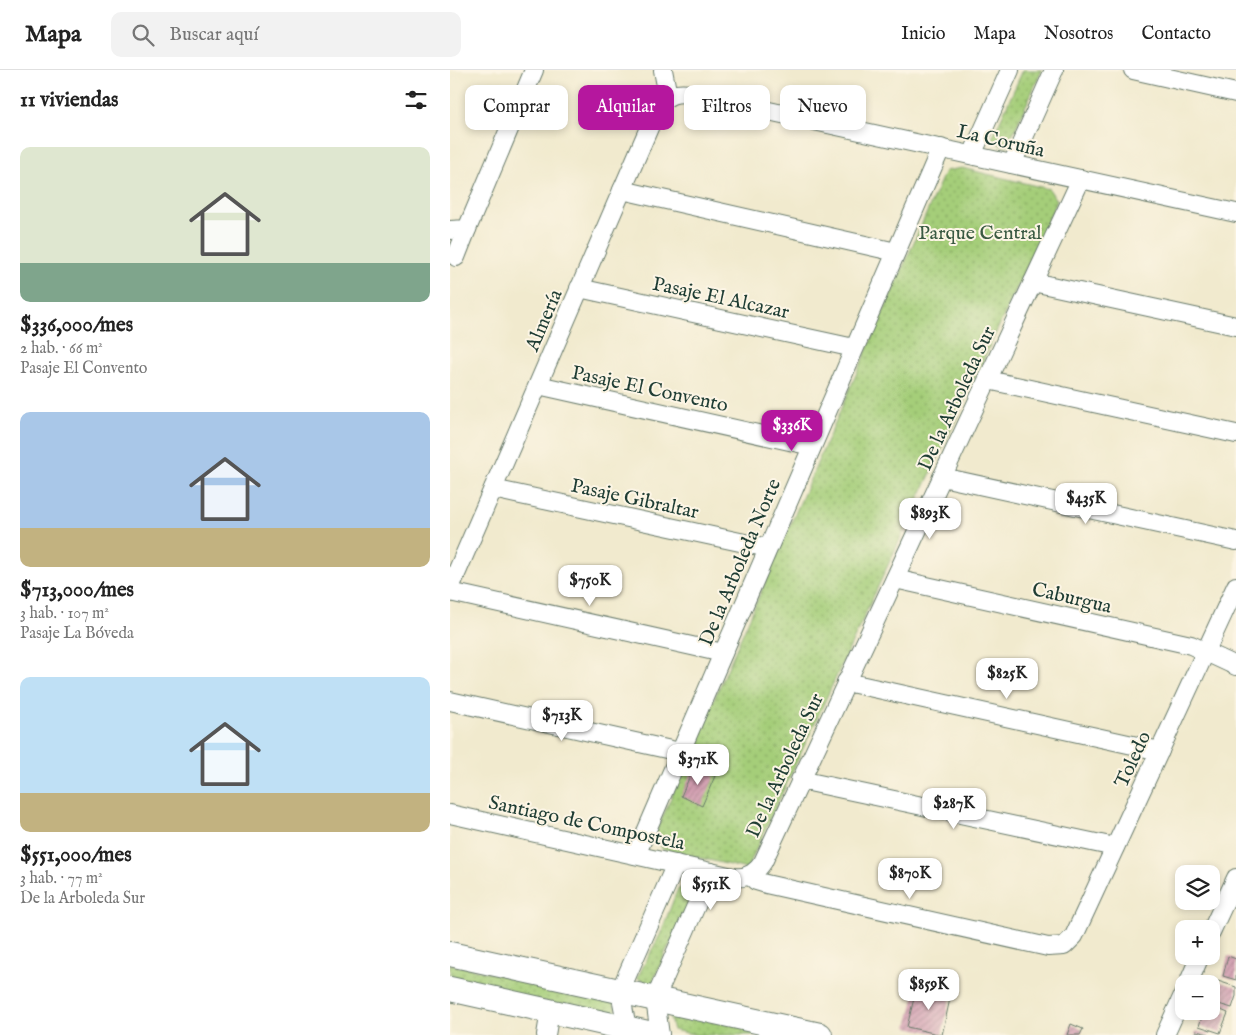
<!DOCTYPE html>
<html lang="es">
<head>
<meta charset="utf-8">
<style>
  :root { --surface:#fff; --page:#f2f2f2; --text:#222; --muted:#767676; --line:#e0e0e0; --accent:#b5179e }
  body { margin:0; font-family:"IM FELL English",serif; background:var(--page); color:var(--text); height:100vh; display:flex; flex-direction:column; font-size:19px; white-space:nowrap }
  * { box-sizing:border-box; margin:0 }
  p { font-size:16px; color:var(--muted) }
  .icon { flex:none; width:28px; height:28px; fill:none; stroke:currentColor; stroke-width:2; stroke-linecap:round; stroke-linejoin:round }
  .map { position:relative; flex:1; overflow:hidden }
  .drawer { display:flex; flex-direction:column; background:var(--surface); width:450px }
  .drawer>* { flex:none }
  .banner { position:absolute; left:15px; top:15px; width:475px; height:45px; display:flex; gap:10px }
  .buttons { position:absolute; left:725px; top:795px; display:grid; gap:10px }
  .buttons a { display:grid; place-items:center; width:45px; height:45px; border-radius:10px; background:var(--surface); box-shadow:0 2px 8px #0003; font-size:25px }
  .price { position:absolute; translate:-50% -42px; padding:0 11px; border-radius:10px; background:#fff; color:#222; font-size:16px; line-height:32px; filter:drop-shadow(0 1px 2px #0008) }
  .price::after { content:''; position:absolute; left:50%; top:30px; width:15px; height:11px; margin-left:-8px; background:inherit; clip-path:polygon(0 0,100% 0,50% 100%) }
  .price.active { background:var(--accent); color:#fff }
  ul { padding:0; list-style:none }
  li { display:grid; align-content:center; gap:10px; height:265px; padding:0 20px }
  li span { display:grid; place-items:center; height:155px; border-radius:10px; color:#555 }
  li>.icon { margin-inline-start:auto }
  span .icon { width:90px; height:90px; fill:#fffc; stroke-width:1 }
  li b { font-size:21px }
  h2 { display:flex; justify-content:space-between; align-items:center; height:60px; padding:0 20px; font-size:21px }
  .pill { padding:0 18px; border-radius:10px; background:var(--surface); box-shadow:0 2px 8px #0003; font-size:18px; line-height:45px }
  .pill.active { background:var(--accent); color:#fff }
  header { display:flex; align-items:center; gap:30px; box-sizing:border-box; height:70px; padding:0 25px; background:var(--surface); border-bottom:1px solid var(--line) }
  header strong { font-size:24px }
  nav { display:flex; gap:28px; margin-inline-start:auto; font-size:18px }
  .search { width:350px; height:45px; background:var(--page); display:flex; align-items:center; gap:12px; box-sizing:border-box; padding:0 18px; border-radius:10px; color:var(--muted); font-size:19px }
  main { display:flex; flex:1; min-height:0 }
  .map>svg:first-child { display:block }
  .grass { fill:url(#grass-dots); stroke:#628656 }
  .building { fill:url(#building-hatch) }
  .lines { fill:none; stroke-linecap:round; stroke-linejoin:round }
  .minor-casing { stroke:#687a6a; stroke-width:20 }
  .secondary-casing { stroke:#687a6a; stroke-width:26 }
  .minor { stroke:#fff; stroke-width:18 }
  .secondary { stroke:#fff; stroke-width:24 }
  .labels { text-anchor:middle; stroke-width:4; stroke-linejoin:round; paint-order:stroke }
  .street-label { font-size:20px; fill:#1f3d34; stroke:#fcf5e5 }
  .park-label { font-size:20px; fill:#3a5a42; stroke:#fcf5e5 }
</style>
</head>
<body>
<header>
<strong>Mapa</strong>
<div class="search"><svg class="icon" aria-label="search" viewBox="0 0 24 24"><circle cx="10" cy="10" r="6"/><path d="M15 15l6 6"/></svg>Buscar aquí</div>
<nav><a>Inicio</a><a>Mapa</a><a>Nosotros</a><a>Contacto</a></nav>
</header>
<main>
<section class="drawer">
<h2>11 viviendas<svg class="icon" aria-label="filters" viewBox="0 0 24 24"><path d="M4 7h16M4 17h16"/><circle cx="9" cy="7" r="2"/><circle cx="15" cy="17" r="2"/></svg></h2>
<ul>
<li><span style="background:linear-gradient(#dfe7d0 75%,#7fa58c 0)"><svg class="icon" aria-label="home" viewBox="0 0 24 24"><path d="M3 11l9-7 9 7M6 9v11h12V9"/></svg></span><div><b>$336,000/mes</b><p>2 hab. · 66 m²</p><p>Pasaje El Convento</p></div></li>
<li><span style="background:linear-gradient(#a9c7e8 75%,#c2b280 0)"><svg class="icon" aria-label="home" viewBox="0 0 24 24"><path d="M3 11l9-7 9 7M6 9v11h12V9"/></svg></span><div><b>$713,000/mes</b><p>3 hab. · 107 m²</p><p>Pasaje La Bóveda</p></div></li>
<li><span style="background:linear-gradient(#bfe0f5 75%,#c2b280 0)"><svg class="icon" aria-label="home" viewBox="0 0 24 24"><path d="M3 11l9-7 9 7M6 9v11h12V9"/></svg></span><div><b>$551,000/mes</b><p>3 hab. · 77 m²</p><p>De la Arboleda Sur</p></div></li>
</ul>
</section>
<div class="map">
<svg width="786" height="965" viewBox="0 0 786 965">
  <defs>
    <pattern id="grass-dots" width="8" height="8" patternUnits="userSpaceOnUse" patternTransform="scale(1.25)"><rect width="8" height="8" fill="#a5ce79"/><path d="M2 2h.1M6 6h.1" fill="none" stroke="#86a864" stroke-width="1.8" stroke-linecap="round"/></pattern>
    <pattern id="building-hatch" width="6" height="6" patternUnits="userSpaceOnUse" patternTransform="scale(1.25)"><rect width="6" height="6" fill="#d29db0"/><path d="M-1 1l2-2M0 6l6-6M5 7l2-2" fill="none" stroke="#aa8190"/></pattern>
  </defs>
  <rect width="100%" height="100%" fill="#fcf5e5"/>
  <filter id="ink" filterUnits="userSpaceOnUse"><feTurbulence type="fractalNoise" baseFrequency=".02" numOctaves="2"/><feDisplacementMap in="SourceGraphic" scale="10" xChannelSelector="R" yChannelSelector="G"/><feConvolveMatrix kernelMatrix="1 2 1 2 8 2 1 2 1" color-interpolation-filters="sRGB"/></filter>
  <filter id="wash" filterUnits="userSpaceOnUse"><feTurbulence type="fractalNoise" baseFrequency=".0096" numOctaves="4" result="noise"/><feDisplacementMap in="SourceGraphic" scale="20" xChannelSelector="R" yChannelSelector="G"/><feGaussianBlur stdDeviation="1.12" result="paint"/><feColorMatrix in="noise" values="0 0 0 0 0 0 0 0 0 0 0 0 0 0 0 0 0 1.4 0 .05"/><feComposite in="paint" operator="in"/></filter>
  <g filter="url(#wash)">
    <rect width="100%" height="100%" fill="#f1eace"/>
    <!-- grass -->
    <g class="grass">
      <path d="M 573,0 L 592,0 L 557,77 L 541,71 Z"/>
      <path d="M 512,98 L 599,119 L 607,131 L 297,799 L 212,779 L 206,762 L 495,101 Z"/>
      <path d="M 228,818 L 236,819 L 244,834 L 216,881 L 202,914 L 187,908 L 210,865 Z"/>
      <path d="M 0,894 L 162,930 L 169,947 L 0,912 Z"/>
      <path d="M 225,942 L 337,965 L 247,965 L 223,960 L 220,949 Z"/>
    </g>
    <g id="blocks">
      <!-- building -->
      <g class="building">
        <path d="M 244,697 L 265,706 L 252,736 L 231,726 Z"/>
        <path d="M 778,886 L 786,889 L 786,910 L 773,906 Z"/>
        <path d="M 768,911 L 786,917 L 786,926 L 782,938 L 762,932 Z"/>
        <path d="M 467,916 L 501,924 L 492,965 L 457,957 Z"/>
        <path d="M 761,936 L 778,943 L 770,963 L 749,956 L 754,941 L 761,941 Z"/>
        <path d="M 621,954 L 633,959 L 630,965 L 617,965 Z"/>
        <path d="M 746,961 L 759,964 L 759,965 L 745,965 Z"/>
      </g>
    </g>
  </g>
  <g filter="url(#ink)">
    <use href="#blocks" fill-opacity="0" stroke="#687a6a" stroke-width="1"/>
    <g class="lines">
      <defs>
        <g id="minor">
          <path d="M 213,0 L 218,26"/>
          <path d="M 683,0 L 786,23"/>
          <path d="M 522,85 L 560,0"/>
          <path d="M 562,94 L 604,0"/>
          <path d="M 172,120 L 446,182"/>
          <path d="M 0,160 L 17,159 L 84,0"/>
          <path d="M 6,187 L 17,159"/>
          <path d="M 583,212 L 786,256"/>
          <path d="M 129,218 L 404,278"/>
          <path d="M 538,310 L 786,364"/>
          <path d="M 88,315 L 362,376"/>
          <path d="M 492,407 L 786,471"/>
          <path d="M 43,419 L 318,478"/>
          <path d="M 445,509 L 741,575 L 786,596"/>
          <path d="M 0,518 L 208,37 C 217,24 226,22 241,24 L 786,143"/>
          <path d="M 0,522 L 273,583"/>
          <path d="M 396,612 L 710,681"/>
          <path d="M 0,631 L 230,682"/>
          <path d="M 350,710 L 665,777"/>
          <path d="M 0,744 L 283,807 C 296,809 306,803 313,792 L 631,109"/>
          <path d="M 186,785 L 491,78"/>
          <path d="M 299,805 L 306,811 L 316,814 L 598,877 L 614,876 L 624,866 L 786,516"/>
          <path d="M 761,862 L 786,808"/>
          <path d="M 738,914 L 750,886"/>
          <path d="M 177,958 L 170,921 L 226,794"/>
          <path d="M 96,965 L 100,941"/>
          <path d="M 210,965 L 205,929 L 261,802"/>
          <path d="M 715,965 L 734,923"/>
        </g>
        <g id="secondary">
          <path d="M 0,884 L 370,965"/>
          <path d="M 0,919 L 207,965"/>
        </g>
      </defs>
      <!-- minor casing -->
      <use href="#minor" class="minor-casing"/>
      <!-- secondary casing -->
      <use href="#secondary" class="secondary-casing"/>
      <!-- minor -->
      <use href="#minor" class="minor"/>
      <!-- secondary -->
      <use href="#secondary" class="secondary"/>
    </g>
  </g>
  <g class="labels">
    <!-- street labels -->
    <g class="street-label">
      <text transform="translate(551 70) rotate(13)" y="7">La Coruña</text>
      <text transform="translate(271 227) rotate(12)" y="7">Pasaje El Alcazar</text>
      <text transform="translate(93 250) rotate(-67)" y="7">Almería</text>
      <text transform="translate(200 318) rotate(12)" y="7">Pasaje El Convento</text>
      <text transform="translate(506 328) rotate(-65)" y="7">De la Arboleda Sur</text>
      <text transform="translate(185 428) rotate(12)" y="7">Pasaje Gibraltar</text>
      <text transform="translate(289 492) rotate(-67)" y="7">De la Arboleda Norte</text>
      <text transform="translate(622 527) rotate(13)" y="7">Caburgua</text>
      <text transform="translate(682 689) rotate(-65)" y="7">Toledo</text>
      <text transform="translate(334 695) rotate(-65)" y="7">De la Arboleda Sur</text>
      <text transform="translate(137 752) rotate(12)" y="7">Santiago de Compostela</text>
    </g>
    <!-- park labels -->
    <g class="park-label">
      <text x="530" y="169">Parque Central</text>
    </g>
  </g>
</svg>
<div class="buttons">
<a><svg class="icon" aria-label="layers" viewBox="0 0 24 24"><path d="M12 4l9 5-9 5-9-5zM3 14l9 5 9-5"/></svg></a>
<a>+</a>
<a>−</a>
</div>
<b class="price active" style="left:342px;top:382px">$336K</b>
<b class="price" style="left:636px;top:455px">$435K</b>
<b class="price" style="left:480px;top:470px">$893K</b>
<b class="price" style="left:140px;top:537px">$750K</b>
<b class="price" style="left:557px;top:630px">$825K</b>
<b class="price" style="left:112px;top:672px">$713K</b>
<b class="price" style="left:248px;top:716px">$371K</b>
<b class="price" style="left:504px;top:760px">$287K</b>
<b class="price" style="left:460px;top:830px">$870K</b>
<b class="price" style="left:261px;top:841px">$551K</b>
<b class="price" style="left:479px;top:941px">$859K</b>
<div class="banner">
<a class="pill">Comprar</a>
<a class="pill active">Alquilar</a>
<a class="pill">Filtros</a>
<a class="pill">Nuevo</a>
</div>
</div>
</main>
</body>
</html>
